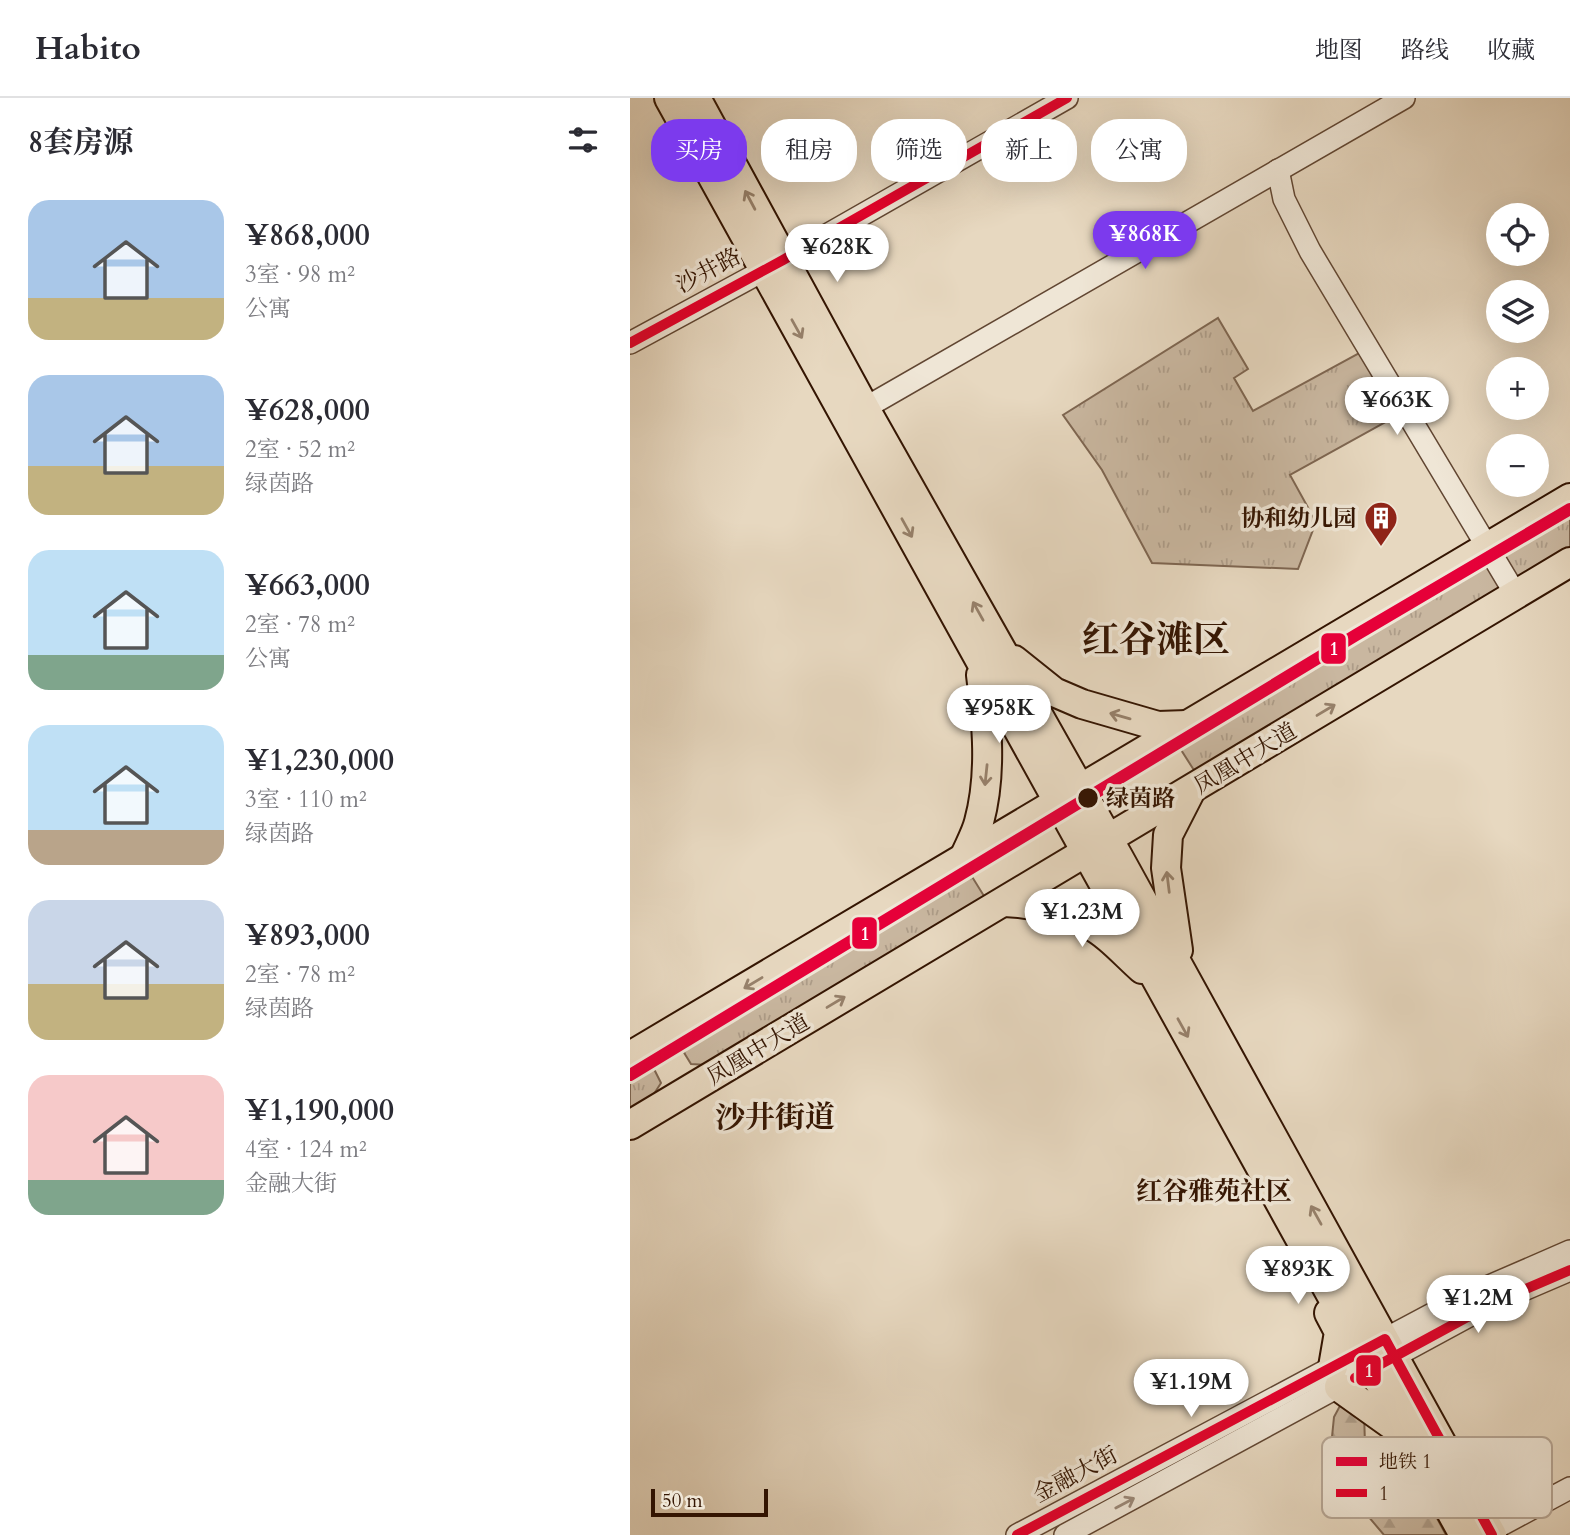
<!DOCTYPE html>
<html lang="zh">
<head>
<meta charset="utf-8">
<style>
  :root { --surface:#fff; --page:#f7f7f7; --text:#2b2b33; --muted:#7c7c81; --line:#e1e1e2; --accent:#7c3aed }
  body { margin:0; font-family:Cardo,"Noto Serif SC",serif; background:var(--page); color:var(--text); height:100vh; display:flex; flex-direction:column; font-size:26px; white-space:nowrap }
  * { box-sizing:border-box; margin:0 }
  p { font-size:23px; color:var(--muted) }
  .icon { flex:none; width:38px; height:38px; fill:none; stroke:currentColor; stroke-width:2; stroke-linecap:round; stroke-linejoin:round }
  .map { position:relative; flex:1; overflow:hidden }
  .side { display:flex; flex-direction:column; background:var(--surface); width:630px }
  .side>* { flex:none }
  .guide { position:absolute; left:21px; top:21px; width:665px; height:63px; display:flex; gap:14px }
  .controls { position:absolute; left:856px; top:105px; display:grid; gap:14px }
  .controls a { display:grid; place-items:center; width:63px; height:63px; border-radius:50%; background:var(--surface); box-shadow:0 7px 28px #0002; font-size:35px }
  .scale { position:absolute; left:21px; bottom:18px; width:117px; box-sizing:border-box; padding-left:7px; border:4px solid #341502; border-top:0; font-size:19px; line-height:24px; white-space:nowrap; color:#341502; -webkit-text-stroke:5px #efe6d6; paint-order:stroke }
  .price { position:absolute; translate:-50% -60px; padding:0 16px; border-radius:24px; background:#fff; color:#222; font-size:23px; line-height:46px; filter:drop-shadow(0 2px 4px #0008) }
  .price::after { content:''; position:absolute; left:50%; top:42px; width:21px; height:16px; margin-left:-10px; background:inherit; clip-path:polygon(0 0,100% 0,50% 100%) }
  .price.active { background:var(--accent); color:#fff }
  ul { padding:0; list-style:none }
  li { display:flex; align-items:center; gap:21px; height:175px; padding:0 28px }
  li span { display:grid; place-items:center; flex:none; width:196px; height:140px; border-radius:21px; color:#555 }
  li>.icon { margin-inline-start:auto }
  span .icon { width:84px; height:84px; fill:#fffc; stroke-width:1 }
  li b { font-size:30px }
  h2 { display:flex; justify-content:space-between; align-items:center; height:84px; padding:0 28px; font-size:30px }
  .pill { padding:0 24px; border-radius:28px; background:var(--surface); box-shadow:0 7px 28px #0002; font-size:24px; line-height:63px }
  .pill.active { background:var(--accent); color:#fff }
  header { display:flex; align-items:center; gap:42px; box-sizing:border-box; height:98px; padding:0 35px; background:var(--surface); border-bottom:2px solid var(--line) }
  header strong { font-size:33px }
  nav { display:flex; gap:38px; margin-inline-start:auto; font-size:24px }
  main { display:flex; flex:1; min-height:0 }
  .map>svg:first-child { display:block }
  .forest { fill:url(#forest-firs); stroke:#7e6651; stroke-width:2 }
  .park { fill:url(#park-tufts); stroke:#7e6651; stroke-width:2 }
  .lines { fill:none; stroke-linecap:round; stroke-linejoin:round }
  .minor-casing { stroke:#614632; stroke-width:24 }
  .major-casing { stroke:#341502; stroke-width:32 }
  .minor { stroke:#efe6d6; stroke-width:21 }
  .major { stroke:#e7d8c0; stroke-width:28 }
  .bus-1-casing { stroke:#efe6d6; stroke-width:16 }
  .bus-1 { stroke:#e4002b; stroke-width:10 }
  .metro-1-casing { stroke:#efe6d6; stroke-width:18 }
  .metro-1 { stroke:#e60039; stroke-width:12 }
  .oneway { stroke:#96806a }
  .oneway2 { stroke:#9b8877 }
  .stop-dot { fill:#341502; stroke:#efe6d6; stroke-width:2.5 }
  .labels { text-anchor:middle; stroke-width:7; stroke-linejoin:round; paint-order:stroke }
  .street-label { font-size:23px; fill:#341502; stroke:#efe6d6 }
  .poi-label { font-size:23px; font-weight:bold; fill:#341502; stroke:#efe6d6; text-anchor:end }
  .stop-label { font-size:23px; font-weight:bold; fill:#341502; stroke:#efe6d6; text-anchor:start }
  .quarter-label { font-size:26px; font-weight:bold; fill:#341502; stroke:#efe6d6 }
  .district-label { font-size:30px; font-weight:bold; fill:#341502; stroke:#efe6d6 }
  .town-label { font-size:37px; font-weight:bold; fill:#341502; stroke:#efe6d6 }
  .key { fill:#efe6d6; stroke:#b7a796; stroke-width:2 }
  .key-label { font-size:19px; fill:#341502 }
  .line-badge { stroke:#efe6d6; stroke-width:2.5 }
  .badge-label { font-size:19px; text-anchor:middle; font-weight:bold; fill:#fff }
</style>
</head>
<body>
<header>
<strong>Habito</strong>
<nav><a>地图</a><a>路线</a><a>收藏</a></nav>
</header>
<main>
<section class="side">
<h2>8套房源<svg class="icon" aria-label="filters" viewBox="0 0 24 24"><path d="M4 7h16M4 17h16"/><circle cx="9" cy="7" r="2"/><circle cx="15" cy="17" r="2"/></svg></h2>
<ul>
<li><span style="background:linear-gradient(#a9c7e8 70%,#c2b280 0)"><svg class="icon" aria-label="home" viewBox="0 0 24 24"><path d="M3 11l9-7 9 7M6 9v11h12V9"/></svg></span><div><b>¥868,000</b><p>3室 · 98 m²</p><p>公寓</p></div></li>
<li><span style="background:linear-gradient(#a9c7e8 65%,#c2b280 0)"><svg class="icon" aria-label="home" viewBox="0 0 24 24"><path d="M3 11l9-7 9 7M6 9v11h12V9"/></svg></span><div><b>¥628,000</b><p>2室 · 52 m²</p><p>绿茵路</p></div></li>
<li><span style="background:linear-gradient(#bfe0f5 75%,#7fa58c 0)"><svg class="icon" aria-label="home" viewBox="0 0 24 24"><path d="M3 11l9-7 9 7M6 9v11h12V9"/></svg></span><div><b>¥663,000</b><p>2室 · 78 m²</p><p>公寓</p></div></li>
<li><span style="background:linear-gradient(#bfe0f5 75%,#b9a48a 0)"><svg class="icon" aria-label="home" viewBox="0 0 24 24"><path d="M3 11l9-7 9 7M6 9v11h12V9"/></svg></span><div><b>¥1,230,000</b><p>3室 · 110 m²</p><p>绿茵路</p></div></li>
<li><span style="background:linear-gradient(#c9d6e8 60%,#c2b280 0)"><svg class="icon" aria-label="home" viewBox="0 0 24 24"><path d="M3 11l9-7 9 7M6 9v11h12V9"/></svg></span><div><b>¥893,000</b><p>2室 · 78 m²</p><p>绿茵路</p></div></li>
<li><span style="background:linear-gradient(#f6c9c9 75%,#7fa58c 0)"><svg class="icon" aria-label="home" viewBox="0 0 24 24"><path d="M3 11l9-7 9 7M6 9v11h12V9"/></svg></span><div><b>¥1,190,000</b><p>4室 · 124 m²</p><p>金融大街</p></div></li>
</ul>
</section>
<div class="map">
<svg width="940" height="1437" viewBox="0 0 940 1437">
  <defs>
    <pattern id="forest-firs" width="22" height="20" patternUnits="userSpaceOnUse" patternTransform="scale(1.75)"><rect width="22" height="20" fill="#c9b7a0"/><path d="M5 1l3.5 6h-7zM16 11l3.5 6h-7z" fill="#ad9c88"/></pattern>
    <pattern id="park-tufts" width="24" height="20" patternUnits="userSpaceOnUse" patternTransform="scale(1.75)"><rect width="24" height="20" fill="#c9b7a0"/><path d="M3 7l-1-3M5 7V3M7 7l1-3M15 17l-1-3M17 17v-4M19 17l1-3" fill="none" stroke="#ad9c88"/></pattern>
  </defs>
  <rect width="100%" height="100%" fill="#e7d8c0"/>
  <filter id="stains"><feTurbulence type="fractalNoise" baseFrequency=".00286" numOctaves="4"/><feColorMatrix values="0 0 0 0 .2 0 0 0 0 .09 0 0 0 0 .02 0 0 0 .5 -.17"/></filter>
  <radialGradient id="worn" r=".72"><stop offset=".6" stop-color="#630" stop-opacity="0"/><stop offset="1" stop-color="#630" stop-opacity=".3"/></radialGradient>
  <!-- forest -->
  <path class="forest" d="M 712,1304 L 734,1314 L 735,1347 L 746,1361 L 765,1342 L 816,1437 L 754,1437 L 727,1405 L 712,1354 L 702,1339 L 704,1319 Z"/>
  <!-- park -->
  <g class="park">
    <path d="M 588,220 L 618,271 L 604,280 L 623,313 L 731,254 L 768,317 L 660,377 L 686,424 L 668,471 L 522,465 L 472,372 L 433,317 Z"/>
    <path d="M 940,415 L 940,453 L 567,677 L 548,647 Z"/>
    <path d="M 333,775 L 341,777 L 354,798 L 350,807 L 77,967 L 61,966 L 53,953 L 63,935 Z"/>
    <path d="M 7,969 L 23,969 L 31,985 L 20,1002 L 0,1014 L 0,973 Z"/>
  </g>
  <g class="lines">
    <defs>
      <g id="minor">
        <path d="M 648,72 L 654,101 L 680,153 L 886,497"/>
        <path d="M 0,245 L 153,162 L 437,0"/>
        <path d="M 235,310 L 774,0"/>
        <path d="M 860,1433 L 940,1390"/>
        <path d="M 387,1437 L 834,1199 L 940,1153"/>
        <path d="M 435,1437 L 863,1205 L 940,1172"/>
      </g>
      <g id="major">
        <path d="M 39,0 L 834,1437"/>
        <path d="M 66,0 L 238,316 L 489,760 L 862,1437"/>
        <path d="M 384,562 L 424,594 L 452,606 L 528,628 L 557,627"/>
        <path d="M 334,760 C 339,748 346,736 349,724 C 362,676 357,625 351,577"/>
        <path d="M 374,804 C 403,805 432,812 458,826 C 478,836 495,856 512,871"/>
        <path d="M 548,852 L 536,770 L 538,737 L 560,694"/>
        <path d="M 0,958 L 940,400"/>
        <path d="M 0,1027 L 940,464"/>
        <path d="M 699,1215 L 709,1234 L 703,1269"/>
        <path d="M 709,1289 L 772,1334"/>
      </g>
    </defs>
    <!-- minor casing -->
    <use href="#minor" class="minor-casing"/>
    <!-- major casing -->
    <use href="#major" class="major-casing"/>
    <!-- minor -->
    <use href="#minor" class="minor"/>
    <!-- major -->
    <use href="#major" class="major"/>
    <defs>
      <g id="bus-1">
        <path d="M 0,245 L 153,162 L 437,0"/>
        <path d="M 725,1280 L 863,1205 L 940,1172"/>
        <path d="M 387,1437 L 755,1241 L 862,1437"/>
      </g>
    </defs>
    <!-- bus-1 casing -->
    <use href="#bus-1" class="bus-1-casing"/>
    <!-- bus-1 -->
    <use href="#bus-1" class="bus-1"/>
    <defs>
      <path id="metro-1" d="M 0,977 L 726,537 L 940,411"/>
    </defs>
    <!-- metro-1 casing -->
    <use href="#metro-1" class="metro-1-casing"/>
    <!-- metro-1 -->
    <use href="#metro-1" class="metro-1"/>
  </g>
  <!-- one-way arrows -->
  <defs><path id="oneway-shaft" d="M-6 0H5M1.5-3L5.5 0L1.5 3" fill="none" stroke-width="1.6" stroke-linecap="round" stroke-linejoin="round" transform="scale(1.75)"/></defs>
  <g class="oneway">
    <use href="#oneway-shaft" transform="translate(120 102) rotate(-118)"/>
    <use href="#oneway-shaft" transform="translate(167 231) rotate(61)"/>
    <use href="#oneway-shaft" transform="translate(277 430) rotate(61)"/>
    <use href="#oneway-shaft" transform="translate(348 513) rotate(-119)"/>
    <use href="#oneway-shaft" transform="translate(696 612) rotate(-31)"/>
    <use href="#oneway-shaft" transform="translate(490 618) rotate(-164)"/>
    <use href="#oneway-shaft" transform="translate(356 677) rotate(96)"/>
    <use href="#oneway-shaft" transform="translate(538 784) rotate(-97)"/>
    <use href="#oneway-shaft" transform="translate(123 885) rotate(149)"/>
    <use href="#oneway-shaft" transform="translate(206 904) rotate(-31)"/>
    <use href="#oneway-shaft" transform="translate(553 930) rotate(61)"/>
    <use href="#oneway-shaft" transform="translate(686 1117) rotate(-119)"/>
  </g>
  <use class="oneway2" href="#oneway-shaft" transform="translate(495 1405) rotate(-28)"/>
  <!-- icons -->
  <defs>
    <symbol id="building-pin" viewBox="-11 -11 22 30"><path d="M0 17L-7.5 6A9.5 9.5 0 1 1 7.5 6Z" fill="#8f2418" stroke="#efe6d6"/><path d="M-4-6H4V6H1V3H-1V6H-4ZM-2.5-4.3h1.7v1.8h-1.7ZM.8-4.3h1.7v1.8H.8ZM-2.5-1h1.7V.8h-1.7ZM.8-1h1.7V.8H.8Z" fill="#fff"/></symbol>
  </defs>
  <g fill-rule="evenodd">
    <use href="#building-pin" x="732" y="401" width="38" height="52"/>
  </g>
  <!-- markers -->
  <circle class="stop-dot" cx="458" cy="700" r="11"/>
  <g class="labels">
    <!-- street labels -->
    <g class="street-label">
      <text transform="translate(78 172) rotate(-28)" y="8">沙井路</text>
      <text transform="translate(615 660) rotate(-31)" y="8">凤凰中大道</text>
      <text transform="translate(128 951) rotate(-31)" y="8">凤凰中大道</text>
      <text transform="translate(445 1376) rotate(-28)" y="8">金融大街</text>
    </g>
    <!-- poi labels -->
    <g class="poi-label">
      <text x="726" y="428">协和幼儿园</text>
    </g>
    <!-- stop labels -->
    <g class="stop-label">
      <text x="476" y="708">绿茵路</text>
    </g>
    <!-- quarter labels -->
    <g class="quarter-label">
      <text x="584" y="1102">红谷雅苑社区</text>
    </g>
    <!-- district labels -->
    <g class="district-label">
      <text x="145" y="1029">沙井街道</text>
    </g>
    <!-- town labels -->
    <g class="town-label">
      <text x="526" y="554">红谷滩区</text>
    </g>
  </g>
  <!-- legend -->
  <rect x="692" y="1339" width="230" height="81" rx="10" class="key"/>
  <rect x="706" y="1359" width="31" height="9" fill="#e60039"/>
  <rect x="706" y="1391" width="31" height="8" fill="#e4002b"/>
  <g class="key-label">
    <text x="749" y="1370">地铁 1</text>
    <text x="749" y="1402">1</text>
  </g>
  <g class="line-badge">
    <rect x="690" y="534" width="27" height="33" rx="7" fill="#e60039"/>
    <rect x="221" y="818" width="27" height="34" rx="7" fill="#e60039"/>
    <rect x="725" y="1256" width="27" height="33" rx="7" fill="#e4002b"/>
  </g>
  <g class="badge-label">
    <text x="704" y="557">1</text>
    <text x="235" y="842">1</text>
    <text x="739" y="1279">1</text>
  </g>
  <rect width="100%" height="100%" filter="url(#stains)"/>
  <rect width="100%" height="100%" fill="url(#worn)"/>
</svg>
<div class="controls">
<a><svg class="icon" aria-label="locate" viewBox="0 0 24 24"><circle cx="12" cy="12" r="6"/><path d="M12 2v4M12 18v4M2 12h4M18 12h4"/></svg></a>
<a><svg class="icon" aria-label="layers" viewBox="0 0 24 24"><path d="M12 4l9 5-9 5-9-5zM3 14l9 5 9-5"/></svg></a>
<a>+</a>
<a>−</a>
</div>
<div class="scale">50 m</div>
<b class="price active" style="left:515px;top:173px">¥868K</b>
<b class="price" style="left:207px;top:186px">¥628K</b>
<b class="price" style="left:767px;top:339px">¥663K</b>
<b class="price" style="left:369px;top:647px">¥958K</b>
<b class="price" style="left:452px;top:851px">¥1.23M</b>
<b class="price" style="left:668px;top:1208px">¥893K</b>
<b class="price" style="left:848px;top:1237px">¥1.2M</b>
<b class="price" style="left:561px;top:1321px">¥1.19M</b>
<div class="guide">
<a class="pill active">买房</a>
<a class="pill">租房</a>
<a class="pill">筛选</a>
<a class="pill">新上</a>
<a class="pill">公寓</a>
</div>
</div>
</main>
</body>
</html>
